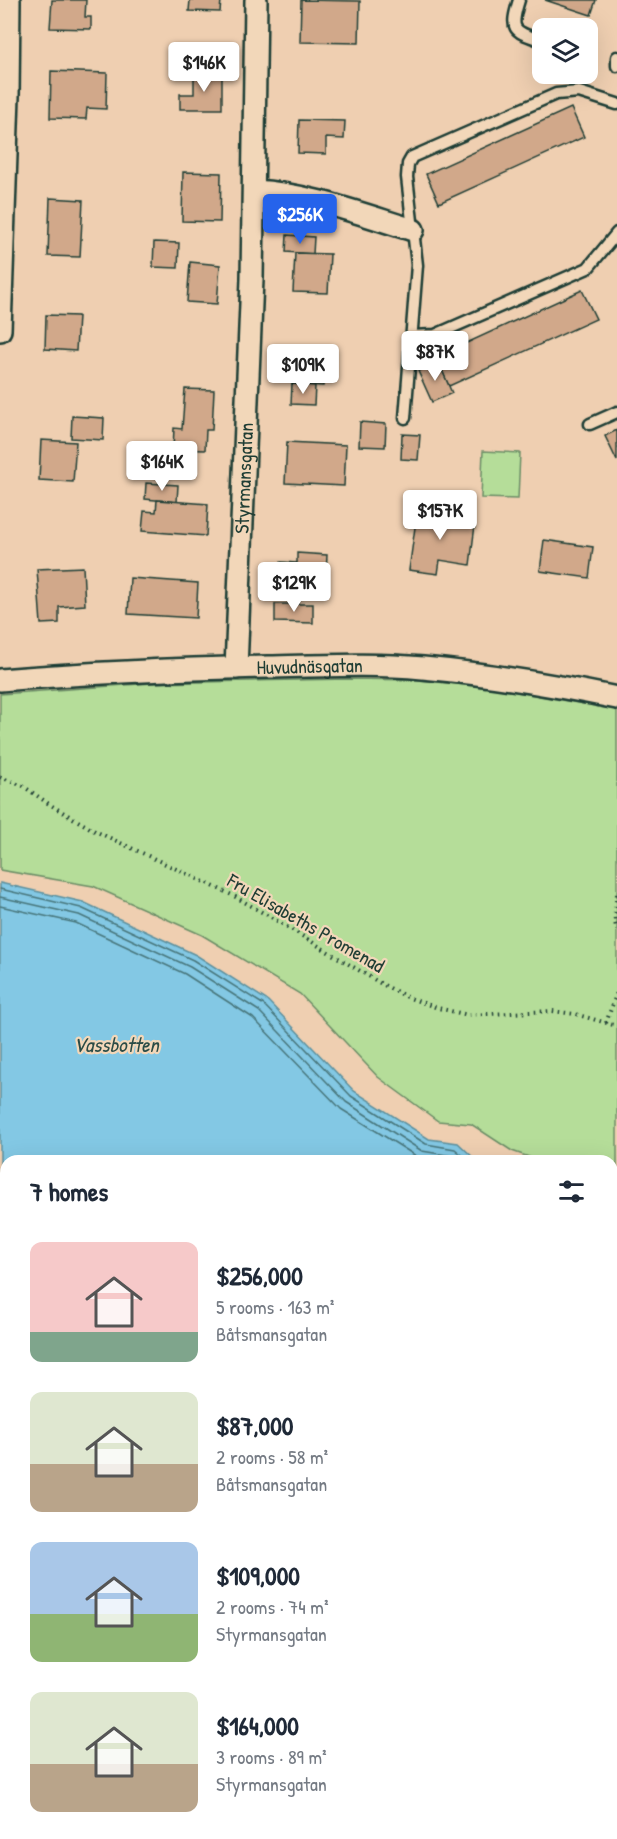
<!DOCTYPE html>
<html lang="en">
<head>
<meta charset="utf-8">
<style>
  :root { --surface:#fff; --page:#f2f2f3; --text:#1f2937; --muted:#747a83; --accent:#2563eb }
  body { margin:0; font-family:"Patrick Hand",sans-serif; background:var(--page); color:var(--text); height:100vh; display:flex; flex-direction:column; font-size:22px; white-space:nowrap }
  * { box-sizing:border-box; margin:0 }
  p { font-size:20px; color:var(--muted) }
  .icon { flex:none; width:33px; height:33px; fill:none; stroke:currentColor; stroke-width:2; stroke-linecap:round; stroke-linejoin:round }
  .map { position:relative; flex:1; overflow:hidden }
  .details { position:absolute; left:0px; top:1155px; width:618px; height:684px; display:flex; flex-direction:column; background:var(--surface); border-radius:18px 18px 0 0; box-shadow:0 6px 24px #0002 }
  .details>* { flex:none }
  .controls { position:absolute; left:532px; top:18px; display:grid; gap:12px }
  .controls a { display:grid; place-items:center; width:66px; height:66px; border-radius:12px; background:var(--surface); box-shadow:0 6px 24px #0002; font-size:30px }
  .price { position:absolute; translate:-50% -51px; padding:0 14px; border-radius:6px; background:#fff; color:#222; font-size:20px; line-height:39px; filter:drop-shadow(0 2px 3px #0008) }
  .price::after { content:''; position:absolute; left:50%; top:36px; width:18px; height:14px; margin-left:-9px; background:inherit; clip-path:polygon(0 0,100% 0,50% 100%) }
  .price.on { background:var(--accent); color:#fff }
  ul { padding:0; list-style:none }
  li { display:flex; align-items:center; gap:18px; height:150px; padding:0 30px }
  li span { display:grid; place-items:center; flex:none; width:168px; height:120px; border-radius:12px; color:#555 }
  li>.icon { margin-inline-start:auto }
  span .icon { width:72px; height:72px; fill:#fffc; stroke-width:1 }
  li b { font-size:26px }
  h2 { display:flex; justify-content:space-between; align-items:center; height:72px; padding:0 30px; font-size:26px }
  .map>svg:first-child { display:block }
  .green { fill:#b5dd99; stroke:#6a8d66; stroke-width:1.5 }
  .water { fill:#83c8e4; stroke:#5b909e; stroke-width:1.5 }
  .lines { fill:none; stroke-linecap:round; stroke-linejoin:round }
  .shore { stroke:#47757a; stroke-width:1.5 }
  .building { fill:#d1a88a; stroke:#1f3d34; stroke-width:1.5 }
  .lane-casing { stroke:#1f3d34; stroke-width:15 }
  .street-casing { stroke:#1f3d34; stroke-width:26 }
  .path { stroke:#1f3d34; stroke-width:4; stroke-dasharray:1.5 4.5; stroke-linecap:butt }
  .lane { stroke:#f2d7b9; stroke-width:10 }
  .street { stroke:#f2d7b9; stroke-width:21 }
  .labels { text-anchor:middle; stroke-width:4.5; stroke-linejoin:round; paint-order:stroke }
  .street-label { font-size:20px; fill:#1f3d34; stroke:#f2d7b9 }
  .water-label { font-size:21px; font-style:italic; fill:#294b46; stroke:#f2d7b9 }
</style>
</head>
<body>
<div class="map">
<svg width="617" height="1839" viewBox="0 0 617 1839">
  <rect width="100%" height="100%" fill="#efcfb1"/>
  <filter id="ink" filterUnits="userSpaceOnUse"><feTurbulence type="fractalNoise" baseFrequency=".0167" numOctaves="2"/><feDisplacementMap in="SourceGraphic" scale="12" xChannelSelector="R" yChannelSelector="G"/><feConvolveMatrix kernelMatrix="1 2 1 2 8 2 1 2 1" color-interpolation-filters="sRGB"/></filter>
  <g filter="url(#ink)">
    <!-- green -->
    <g class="green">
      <path d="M 483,451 L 520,453 L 518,499 L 481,498 Z"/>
      <path d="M 348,679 L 418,680 L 494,688 L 617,710 L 617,1190 L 612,1188 L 612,1161 L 540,1161 L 512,1151 L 471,1124 L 438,1121 L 378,1077 L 300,994 L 202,935 L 93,886 L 0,870 L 0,694 L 153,683 Z"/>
    </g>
    <!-- water -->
    <path class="water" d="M 0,883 L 83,902 L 196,955 L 268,1001 L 354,1091 L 429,1139 L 458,1143 L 477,1161 L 6,1161 L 6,1833 L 612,1833 L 612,1261 C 616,1285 617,1300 613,1323 L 617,1327 L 617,1839 L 0,1839 Z"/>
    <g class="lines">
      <!-- shore -->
      <g class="shore">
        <path d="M 0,889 L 81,908 L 193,960 L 264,1005 L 351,1096 L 426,1144 L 455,1149 L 469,1161"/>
        <path d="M 0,897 L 79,915 L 190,967 L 259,1011 L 346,1102 L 422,1151 L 452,1156 L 458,1161"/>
        <path d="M 0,906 L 76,923 L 185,974 L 253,1018 L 341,1109 L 424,1161"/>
      </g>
    </g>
    <!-- building -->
    <g class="building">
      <path d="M 52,0 L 86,0 L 85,17 L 91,17 L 91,29 L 50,28 Z"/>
      <path d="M 190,0 L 221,0 L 220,12 L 189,11 Z"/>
      <path d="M 301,0 L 360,1 L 359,43 L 300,42 Z"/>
      <path d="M 545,0 L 596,0 L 591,15 Z"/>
      <path d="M 51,71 L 107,73 L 106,109 L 87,108 L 86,119 L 50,118 Z"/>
      <path d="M 194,73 L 222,74 L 222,109 L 180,109 L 180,94 L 194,94 Z"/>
      <path d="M 571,108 L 584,137 L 439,203 L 426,174 Z"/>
      <path d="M 299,120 L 345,121 L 344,139 L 326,138 L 326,154 L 298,153 Z"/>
      <path d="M 183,172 L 221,173 L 220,222 L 182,221 Z"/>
      <path d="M 50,198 L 83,200 L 80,257 L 48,256 Z"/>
      <path d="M 287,235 L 314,237 L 313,254 L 286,252 Z"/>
      <path d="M 154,242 L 179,243 L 178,268 L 153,267 Z"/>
      <path d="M 295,253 L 330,254 L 328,293 L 293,292 Z"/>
      <path d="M 190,262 L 220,265 L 217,304 L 187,302 Z"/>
      <path d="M 582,290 L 596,319 L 449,386 L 436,357 Z"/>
      <path d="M 46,315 L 78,316 L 76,351 L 45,349 Z"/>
      <path d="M 294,346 L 326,348 L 323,386 L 292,384 Z"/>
      <path d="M 438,361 L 452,393 L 432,402 L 418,371 Z"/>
      <path d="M 292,384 L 315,386 L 314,405 L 291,404 Z"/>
      <path d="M 185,389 L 214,390 L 212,430 L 206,430 L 205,450 L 173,449 L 174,428 L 182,429 Z"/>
      <path d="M 72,416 L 104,418 L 103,440 L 71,438 Z"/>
      <path d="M 360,422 L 386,424 L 385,447 L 359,446 Z"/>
      <path d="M 617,430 L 617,461 L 605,436 Z"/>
      <path d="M 402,434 L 420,435 L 418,460 L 401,459 Z"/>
      <path d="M 41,440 L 76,442 L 73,482 L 39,480 Z"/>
      <path d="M 287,442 L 346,445 L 344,486 L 285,483 Z"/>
      <path d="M 146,483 L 178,485 L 177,502 L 145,499 Z"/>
      <path d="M 157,500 L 208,504 L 206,536 L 142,531 L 144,511 L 156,512 Z"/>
      <path d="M 418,506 L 448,510 L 446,521 L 475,525 L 470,565 L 440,560 L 438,574 L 409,570 Z"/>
      <path d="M 544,540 L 593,547 L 589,578 L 540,571 Z"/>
      <path d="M 297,553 L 327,555 L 326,573 L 307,571 L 306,582 L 279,580 L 281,562 L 297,563 Z"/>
      <path d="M 83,567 L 85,605 L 59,607 L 59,623 L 41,624 L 37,569 Z"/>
      <path d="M 130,578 L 198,583 L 196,618 L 128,614 Z"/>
      <path d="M 275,604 L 313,604 L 313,623 L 275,622 Z"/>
    </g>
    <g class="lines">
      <defs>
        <g id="lane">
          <path d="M 519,0 C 509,32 514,31 543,41"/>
          <path d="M 617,57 L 617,66"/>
          <path d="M 411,336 L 435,335 L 588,268 L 617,233"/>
          <path d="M 405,418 L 417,265 L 407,177 L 408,164 L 412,157 L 556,94 L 579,92 L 617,104"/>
          <path d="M 590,424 L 617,412"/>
        </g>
        <g id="street">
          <path d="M 254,191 C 308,194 361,214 413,230"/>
          <path d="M 0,330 L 8,96 L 9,0"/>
          <path id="s1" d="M 236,668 L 252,279 L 256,0"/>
          <path id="s2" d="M 0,680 C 89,673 179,669 268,667 C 320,666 372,663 423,668 C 489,674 553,685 617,698"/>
        </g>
      </defs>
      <!-- lane casing -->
      <use href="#lane" class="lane-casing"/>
      <!-- street casing -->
      <use href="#street" class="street-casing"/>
      <!-- path -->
      <g class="path">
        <path d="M 0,777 L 23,786 L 49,804 L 95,831 L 234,896 L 274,919 L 380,983 L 407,997 L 438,1008 L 468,1015 L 552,1011 L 575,1014 L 617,1026"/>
        <path d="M 617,894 C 615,906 613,919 617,930"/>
        <path d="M 606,1023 L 617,992"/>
      </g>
      <!-- lane -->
      <use href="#lane" class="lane"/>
      <!-- street -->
      <use href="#street" class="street"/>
    </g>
  </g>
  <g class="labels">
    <!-- street labels -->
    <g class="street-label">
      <text dy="7" stroke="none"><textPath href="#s1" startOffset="190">Styrmansgatan</textPath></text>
      <text dy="7" stroke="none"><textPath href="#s2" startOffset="310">Huvudnäsgatan</textPath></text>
      <text transform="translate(306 923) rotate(30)" y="7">Fru Elisabeths Promenad</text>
    </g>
    <!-- water labels -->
    <g class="water-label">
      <text x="116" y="1052">Vassbotten</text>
    </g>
  </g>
</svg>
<div class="controls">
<a><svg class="icon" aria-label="layers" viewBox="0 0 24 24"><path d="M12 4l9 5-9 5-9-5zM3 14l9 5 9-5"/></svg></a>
</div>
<b class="price" style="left:204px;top:93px">$146K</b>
<b class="price on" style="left:300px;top:245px">$256K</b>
<b class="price" style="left:435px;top:382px">$87K</b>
<b class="price" style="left:303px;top:395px">$109K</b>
<b class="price" style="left:162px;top:492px">$164K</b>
<b class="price" style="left:440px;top:541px">$157K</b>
<b class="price" style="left:294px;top:613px">$129K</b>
<section class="details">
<h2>7 homes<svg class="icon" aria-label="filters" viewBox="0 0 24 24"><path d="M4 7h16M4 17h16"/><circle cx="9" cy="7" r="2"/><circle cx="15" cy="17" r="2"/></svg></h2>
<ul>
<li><span style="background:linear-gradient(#f6c9c9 75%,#7fa58c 0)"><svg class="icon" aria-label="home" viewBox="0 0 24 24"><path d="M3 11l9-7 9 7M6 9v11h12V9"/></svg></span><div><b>$256,000</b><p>5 rooms · 163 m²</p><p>Båtsmansgatan</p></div></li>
<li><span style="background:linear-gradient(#dfe7d0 60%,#b9a48a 0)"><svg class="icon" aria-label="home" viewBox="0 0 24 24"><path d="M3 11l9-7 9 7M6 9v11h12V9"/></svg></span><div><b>$87,000</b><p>2 rooms · 58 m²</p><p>Båtsmansgatan</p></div></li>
<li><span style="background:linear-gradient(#a9c7e8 60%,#8fb573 0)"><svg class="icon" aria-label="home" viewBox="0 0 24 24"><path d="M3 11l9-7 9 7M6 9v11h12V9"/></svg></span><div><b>$109,000</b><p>2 rooms · 74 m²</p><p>Styrmansgatan</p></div></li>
<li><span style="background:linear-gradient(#dfe7d0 60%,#b9a48a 0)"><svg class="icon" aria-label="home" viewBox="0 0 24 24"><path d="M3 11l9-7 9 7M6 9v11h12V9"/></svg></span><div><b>$164,000</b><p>3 rooms · 89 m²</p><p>Styrmansgatan</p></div></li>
</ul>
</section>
</div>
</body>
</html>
